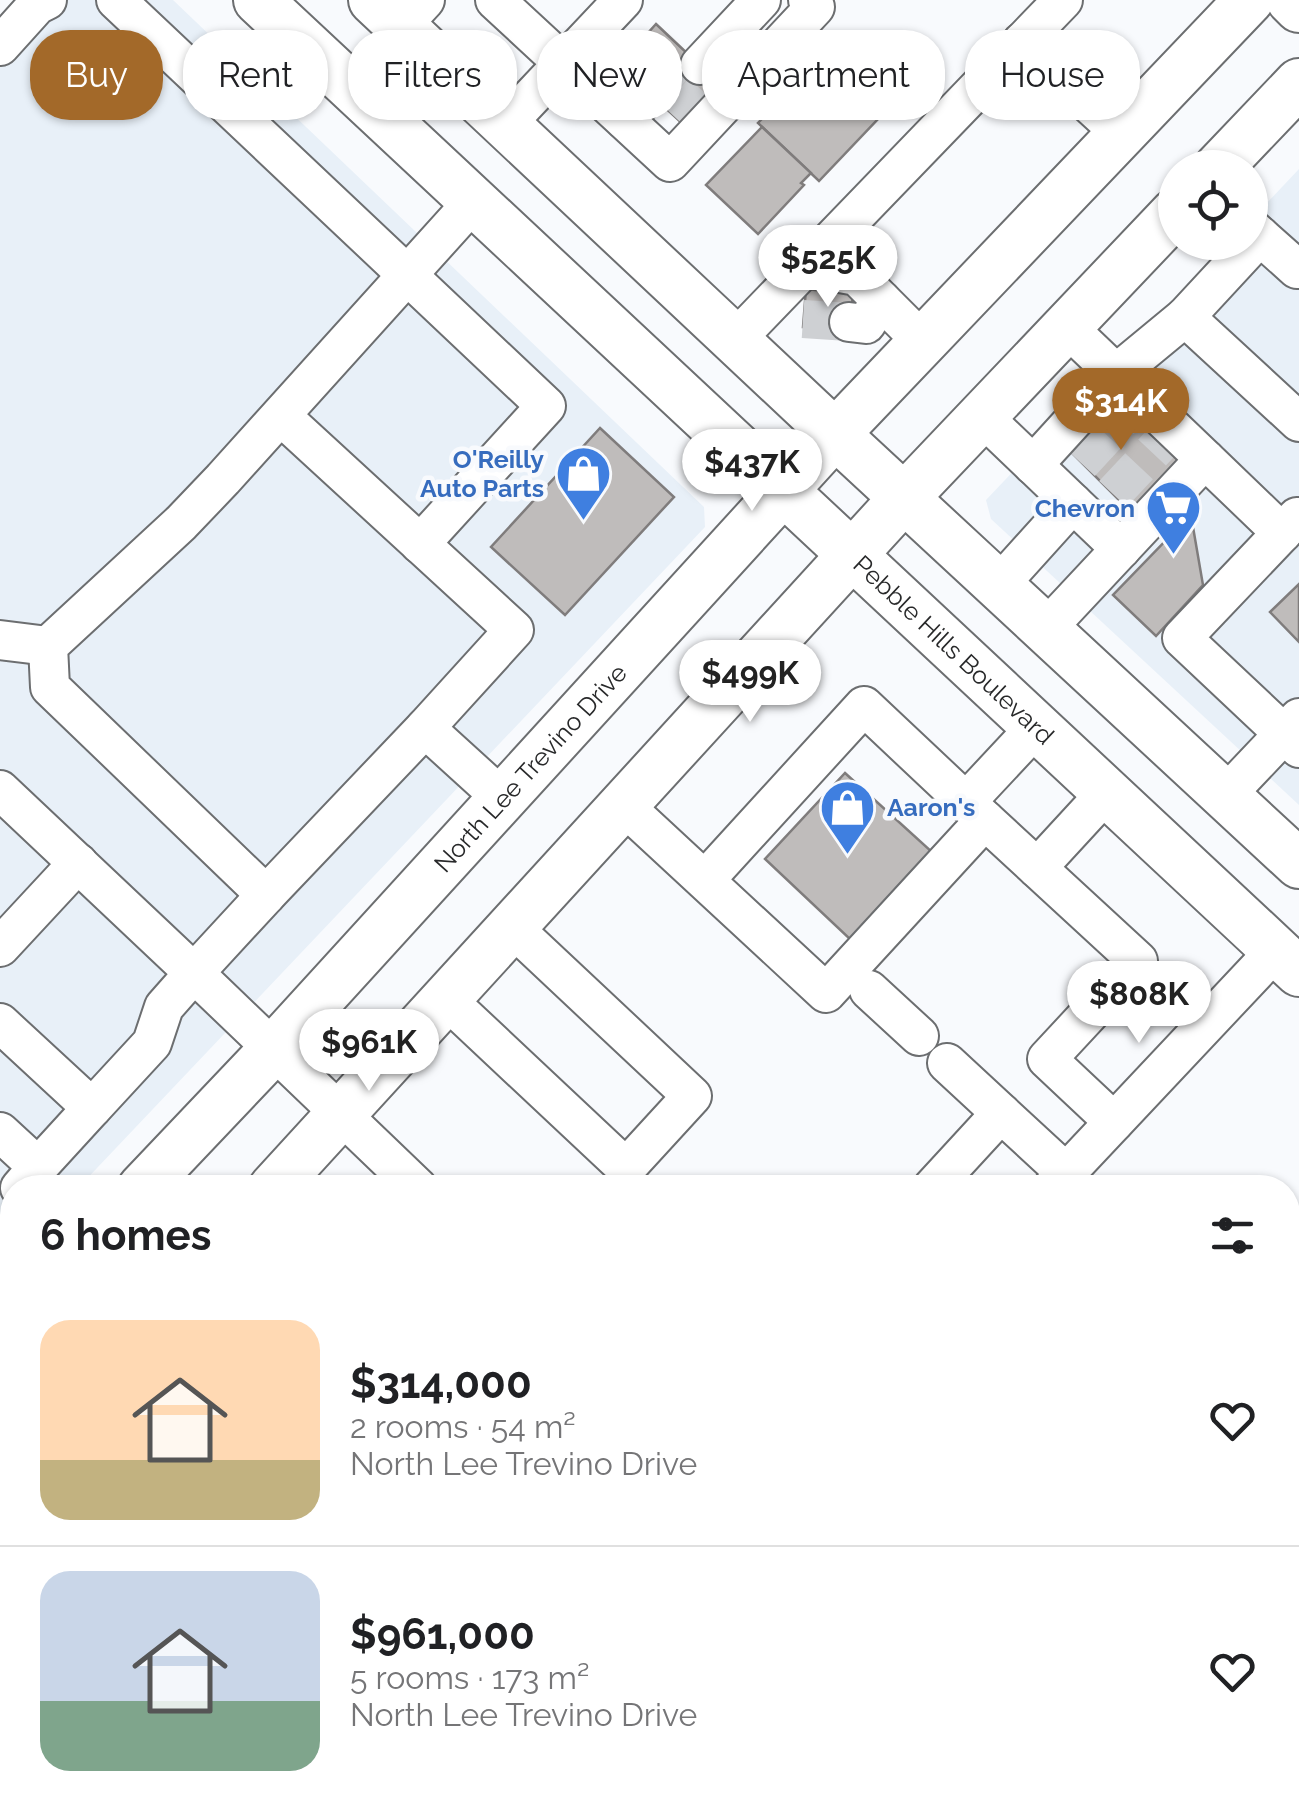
<!DOCTYPE html>
<html lang="en">
<head>
<meta charset="utf-8">
<style>
  :root { --surface:#fff; --page:#f2f2f2; --text:#202124; --muted:#757577; --line:#e0e0e0; --accent:#a36929 }
  body { margin:0; font-family:Raleway,sans-serif; background:var(--page); color:var(--text); height:100vh; display:flex; flex-direction:column; font-size:38px; white-space:nowrap }
  * { box-sizing:border-box; margin:0 }
  p { font-size:32px; color:var(--muted) }
  .icon { flex:none; width:55px; height:55px; fill:none; stroke:currentColor; stroke-width:2; stroke-linecap:round; stroke-linejoin:round }
  .map { position:relative; flex:1; overflow:hidden }
  .panel { position:absolute; left:0px; top:1175px; width:1300px; height:640px; display:flex; flex-direction:column; background:var(--surface); border-radius:40px 40px 0 0; box-shadow:0 2px 8px #0004 }
  .panel>* { flex:none }
  .hud { position:absolute; left:30px; top:30px; width:1240px; height:90px; display:flex; gap:20px }
  .controls { position:absolute; left:1158px; top:150px; display:grid; gap:20px }
  .controls a { display:grid; place-items:center; width:110px; height:110px; border-radius:50%; background:var(--surface); box-shadow:0 2px 8px #0004; font-size:50px }
  .price { position:absolute; translate:-50% -85px; padding:0 22px; border-radius:35px; background:#fff; color:#222; font-size:32px; line-height:65px; filter:drop-shadow(0 2px 5px #0008) }
  .price::after { content:''; position:absolute; left:50%; top:60px; width:30px; height:22px; margin-left:-15px; background:inherit; clip-path:polygon(0 0,100% 0,50% 100%) }
  .price.selected { background:var(--accent); color:#fff }
  ul { padding:0; list-style:none }
  li { display:flex; align-items:center; gap:30px; height:250px; padding:0 40px }
  li+li { border-top:2px solid var(--line) }
  li span { display:grid; place-items:center; flex:none; width:280px; height:200px; border-radius:30px; color:#555 }
  li>.icon { margin-inline-start:auto }
  span .icon { width:120px; height:120px; fill:#fffc; stroke-width:1 }
  li b { font-size:42px }
  h2 { display:flex; justify-content:space-between; align-items:center; height:120px; padding:0 40px; font-size:42px }
  .pill { padding:0 35px; border-radius:40px; background:var(--surface); box-shadow:0 2px 8px #0004; font-size:35px; line-height:90px }
  .pill.selected { background:var(--accent); color:#fff }
  .map>svg:first-child { display:block }
  .built { fill:#e8f0f8 }
  .building { fill:#bfbcbb; stroke:#7f7c7c; stroke-width:2.5 }
  .lines { fill:none; stroke-linecap:round; stroke-linejoin:round }
  .minor-tunnel { stroke:#ced0d3; stroke-width:38; stroke-dasharray:38 19; stroke-linecap:butt }
  .minor-casing { stroke:#6c6e70; stroke-width:42 }
  .major-casing { stroke:#6c6e70; stroke-width:52 }
  .minor { stroke:#fff; stroke-width:38 }
  .major { stroke:#fff; stroke-width:48 }
  .labels { text-anchor:middle; stroke-width:9; stroke-linejoin:round; paint-order:stroke }
  .shop-label { font-size:25px; font-weight:bold; fill:#366cbe; stroke:#f8fafd; text-anchor:end }
  .street-label { font-size:25px; fill:#28292a; stroke:#f8fafd }
</style>
</head>
<body>
<div class="map">
<svg width="1299" height="1815" viewBox="0 0 1299 1815">
  <rect width="100%" height="100%" fill="#f8fafd"/>
  <!-- built -->
  <g class="built">
    <path d="M 21,0 L 173,0 L 704,507 L 705,527 L 79,1187 L 12,1188 L 12,1258 L 0,1271 L 0,23 Z"/>
    <path d="M 1299,169 L 1299,805 L 991,519 L 986,500 Z"/>
  </g>
  <!-- building -->
  <g class="building">
    <path d="M 656,24 L 723,87 L 686,127 L 619,65 Z"/>
    <path d="M 819,60 L 873,111 L 870,114 L 877,120 L 819,181 L 758,123 Z"/>
    <path d="M 762,127 L 811,173 L 801,183 L 804,185 L 758,234 L 706,185 Z"/>
    <path d="M 806,289 L 853,294 L 849,331 L 803,327 Z"/>
    <path d="M 1107,393 L 1182,463 L 1133,514 L 1061,442 Z"/>
    <path d="M 600,428 L 674,497 L 565,615 L 491,547 Z"/>
    <path d="M 1193,527 L 1203,585 L 1156,636 L 1113,595 L 1176,530 Z"/>
    <path d="M 1299,584 L 1299,642 L 1270,612 Z"/>
    <path d="M 845,773 L 932,852 L 852,941 L 765,859 Z"/>
  </g>
  <g class="lines">
    <!-- minor-tunnel -->
    <g class="minor-tunnel">
      <path d="M 649,93 L 686,53"/>
      <path d="M 677,119 L 714,79"/>
      <path d="M 803,319 L 849,322"/>
      <path d="M 1081,463 L 1128,412"/>
      <path d="M 1113,494 L 1161,443"/>
    </g>
    <defs>
      <g id="minor">
        <path d="M 116,0 L 546,406 L 420,544"/>
        <path d="M 495,0 L 670,162 L 815,7 L 808,0"/>
        <path d="M 401,26 L 425,0"/>
        <path d="M 1022,42 L 1122,134"/>
        <path d="M 0,46 L 37,5 L 47,0"/>
        <path d="M 700,65 L 761,0"/>
        <path d="M 625,120 L 649,93"/>
        <path d="M 505,125 L 623,0"/>
        <path d="M 474,201 L 223,479 L 181,523 L 48,646 L 50,687 L 266,895 L 425,728 L 503,799"/>
        <path d="M 1250,227 L 1297,269 L 1299,266"/>
        <path d="M 1260,236 L 1185,317 L 1299,422"/>
        <path d="M 806,267 L 857,276 L 923,342"/>
        <path d="M 849,322 L 866,324 L 881,300"/>
        <path d="M 1067,327 L 1205,459"/>
        <path d="M 735,340 L 1063,0"/>
        <path d="M 281,416 L 514,630 L 425,728"/>
        <path d="M 982,416 L 1121,549"/>
        <path d="M 1033,465 L 1116,374 L 1185,317"/>
        <path d="M 1297,517 L 1182,638 L 1299,748"/>
        <path d="M 998,586 L 1073,503"/>
        <path d="M 1045,630 L 1205,459 L 1282,533"/>
        <path d="M 0,640 L 48,646"/>
        <path d="M 0,790 L 194,973 L 164,1007 L 152,1043 L 92,1108 L 0,1023"/>
        <path d="M 1225,796 L 1299,718"/>
        <path d="M 966,802 L 1037,726"/>
        <path d="M 623,805 L 826,993 L 985,820 L 864,706 L 705,880"/>
        <path d="M 985,820 L 1138,961 L 1047,1059 L 1114,1122"/>
        <path d="M 1037,868 L 1107,792"/>
        <path d="M 266,895 L 194,973 L 418,1188"/>
        <path d="M 0,947 L 78,863"/>
        <path d="M 869,990 L 919,1036"/>
        <path d="M 446,999 L 626,1168 L 692,1096 L 512,927"/>
        <path d="M 947,1063 L 1001,1113"/>
        <path d="M 0,1132 L 38,1167 L 20,1188"/>
        <path d="M 38,1167 L 92,1108"/>
        <path d="M 932,1188 L 1001,1113 L 1066,1173"/>
        <path d="M 1052,1188 L 1276,950"/>
        <path d="M 0,1523 L 12,1534"/>
        <path d="M 433,1802 L 473,1815"/>
        <path d="M 669,1815 L 671,1802"/>
      </g>
      <g id="major">
        <path id="s1" d="M 258,0 L 1299,972"/>
        <path d="M 373,0 L 835,434 L 1299,864"/>
        <path d="M 1291,0 L 1299,8"/>
        <path d="M 1218,168 L 1299,83"/>
        <path id="s2" d="M 142,1188 L 273,1050 L 835,434 L 1249,0"/>
        <path d="M 273,1188 L 904,498 L 1175,213"/>
        <path d="M 0,1342 L 12,1328"/>
        <path d="M 0,1483 L 12,1469"/>
      </g>
    </defs>
    <!-- minor casing -->
    <use href="#minor" class="minor-casing"/>
    <!-- major casing -->
    <use href="#major" class="major-casing"/>
    <!-- minor -->
    <use href="#minor" class="minor"/>
    <!-- major -->
    <use href="#major" class="major"/>
  </g>
  <!-- icons -->
  <defs>
    <symbol id="shop-pin" viewBox="-11 -11 22 30"><path d="M0 17L-7.5 6A9.5 9.5 0 1 1 7.5 6Z" fill="#3f7fe0" stroke="#f8fafd"/><path d="M-5-2.5h2.3a2.7 3.5 0 0 1 5.4 0H5L5.5 6h-11ZM-1.5-2.5h3a1.5 2.3 0 0 0-3 0Z" fill="#fff"/></symbol>
    <symbol id="supermarket-pin" viewBox="-11 -11 22 30"><path d="M0 17L-7.5 6A9.5 9.5 0 1 1 7.5 6Z" fill="#3f7fe0" stroke="#f8fafd"/><path d="M-6-5.5h2.5l.6 2H6L4.5 2H-2.5L-4.4-4H-6ZM-1.5 3.2a1.3 1.3 0 1 0 .1 0ZM3 3.2a1.3 1.3 0 1 0 .1 0Z" fill="#fff"/></symbol>
  </defs>
  <g fill-rule="evenodd">
    <use href="#shop-pin" x="552" y="442" width="63" height="86"/>
    <use href="#supermarket-pin" x="1142" y="476" width="63" height="86"/>
    <use href="#shop-pin" x="816" y="776" width="63" height="86"/>
  </g>
  <g class="labels">
    <!-- shop labels -->
    <g class="shop-label">
      <text x="544" y="468">O'Reilly<tspan x="544" dy="29">Auto Parts</tspan></text>
      <text x="1135" y="517">Chevron</text>
      <text x="887" y="816" text-anchor="start">Aaron's</text>
    </g>
    <!-- street labels -->
    <g class="street-label">
      <text dy="9" stroke="none"><textPath href="#s1" startOffset="952">Pebble Hills Boulevard</textPath></text>
      <text dy="9" stroke="none"><textPath href="#s2" startOffset="572">North Lee Trevino Drive</textPath></text>
    </g>
  </g>
</svg>
<div class="controls">
<a><svg class="icon" aria-label="locate" viewBox="0 0 24 24"><circle cx="12" cy="12" r="6"/><path d="M12 2v4M12 18v4M2 12h4M18 12h4"/></svg></a>
</div>
<b class="price" style="left:828px;top:310px">$525K</b>
<b class="price selected" style="left:1121px;top:453px">$314K</b>
<b class="price" style="left:752px;top:514px">$437K</b>
<b class="price" style="left:750px;top:725px">$499K</b>
<b class="price" style="left:1139px;top:1046px">$808K</b>
<b class="price" style="left:369px;top:1094px">$961K</b>
<div class="hud">
<a class="pill selected">Buy</a>
<a class="pill">Rent</a>
<a class="pill">Filters</a>
<a class="pill">New</a>
<a class="pill">Apartment</a>
<a class="pill">House</a>
</div>
<section class="panel">
<h2>6 homes<svg class="icon" aria-label="filters" viewBox="0 0 24 24"><path d="M4 7h16M4 17h16"/><circle cx="9" cy="7" r="2"/><circle cx="15" cy="17" r="2"/></svg></h2>
<ul>
<li><span style="background:linear-gradient(#ffd9b3 70%,#c2b280 0)"><svg class="icon" aria-label="home" viewBox="0 0 24 24"><path d="M3 11l9-7 9 7M6 9v11h12V9"/></svg></span><div><b>$314,000</b><p>2 rooms · 54 m²</p><p>North Lee Trevino Drive</p></div><svg class="icon" aria-label="heart" viewBox="0 0 24 24"><path d="M12 20l-8-8c-3-5 5-10 8-4 3-6 11-1 8 4z"/></svg></li>
<li><span style="background:linear-gradient(#c9d6e8 65%,#7fa58c 0)"><svg class="icon" aria-label="home" viewBox="0 0 24 24"><path d="M3 11l9-7 9 7M6 9v11h12V9"/></svg></span><div><b>$961,000</b><p>5 rooms · 173 m²</p><p>North Lee Trevino Drive</p></div><svg class="icon" aria-label="heart" viewBox="0 0 24 24"><path d="M12 20l-8-8c-3-5 5-10 8-4 3-6 11-1 8 4z"/></svg></li>
</ul>
</section>
</div>
</body>
</html>
